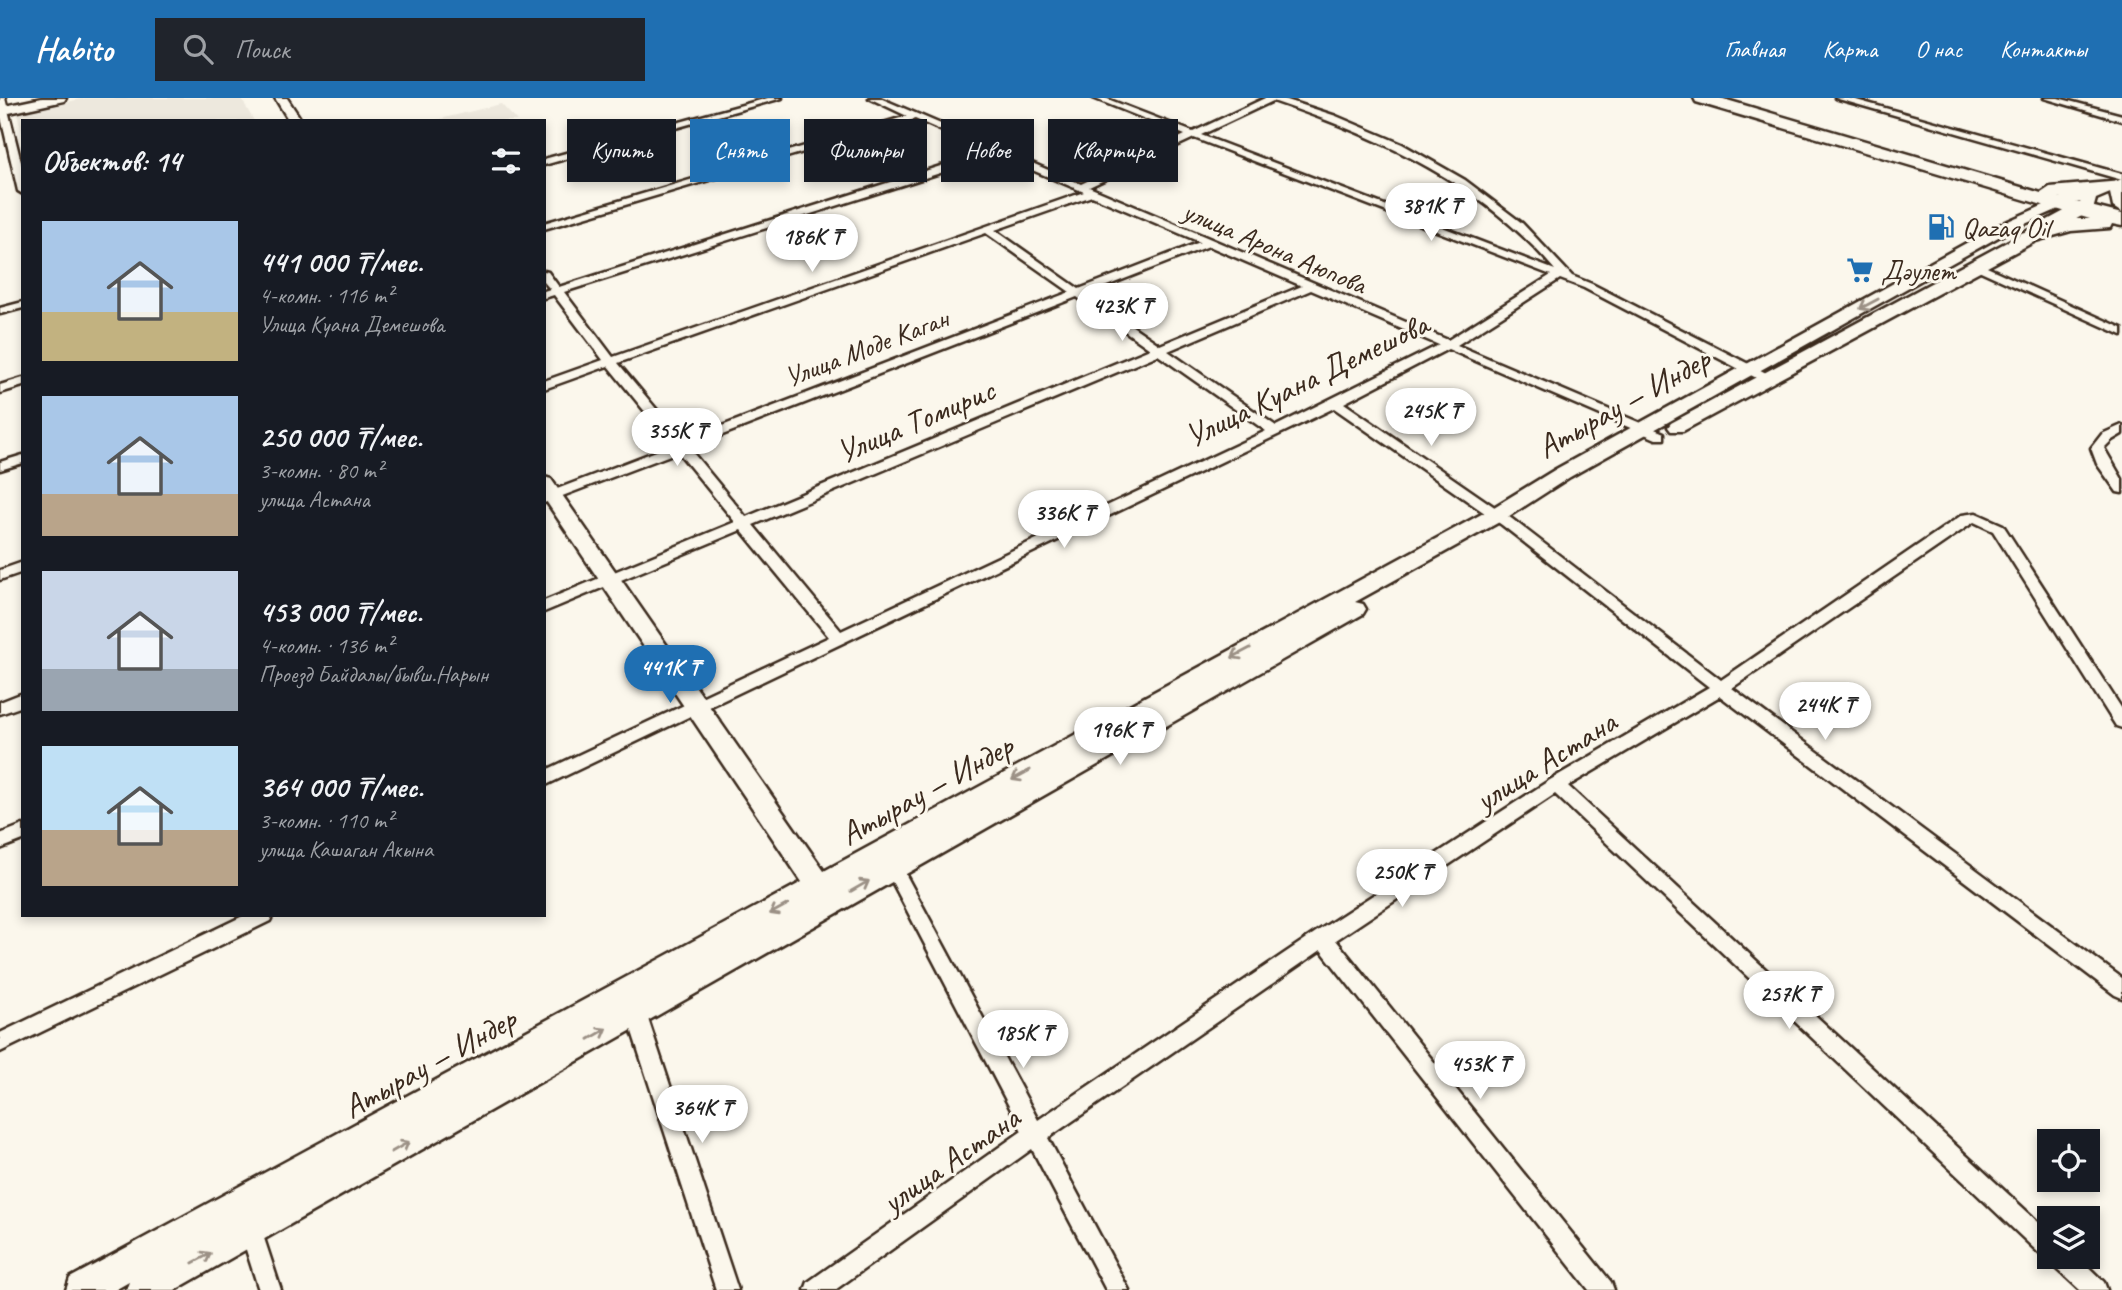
<!DOCTYPE html>
<html lang="ru">
<head>
<meta charset="utf-8">
<style>
  :root { --surface:#171b24; --page:#20242c; --text:#f1f3f6; --muted:#9ea1a6; --accent:#1f6fb2 }
  body { margin:0; font-family:Caveat,sans-serif; background:var(--page); color:var(--text); height:100vh; display:flex; flex-direction:column; font-size:26px; white-space:nowrap }
  * { box-sizing:border-box; margin:0 }
  p { font-size:23px; color:var(--muted) }
  .icon { flex:none; width:38px; height:38px; fill:none; stroke:currentColor; stroke-width:2; stroke-linecap:round; stroke-linejoin:round }
  .map { position:relative; flex:1; overflow:hidden }
  .drawer { position:absolute; left:21px; top:21px; width:525px; height:798px; display:flex; flex-direction:column; background:var(--surface); border-radius:0px; box-shadow:0 4px 10px #0003 }
  .drawer>* { flex:none }
  .guide { position:absolute; left:567px; top:21px; width:665px; height:63px; display:flex; gap:14px }
  .tools { position:absolute; left:2037px; top:1031px; display:grid; gap:14px }
  .tools a { display:grid; place-items:center; width:63px; height:63px; border-radius:0px; background:var(--surface); box-shadow:0 4px 10px #0003; font-size:35px }
  .price { position:absolute; translate:-50% -60px; padding:0 16px; border-radius:24px; background:#fff; color:#222; font-size:23px; line-height:46px; filter:drop-shadow(0 2px 4px #0008) }
  .price::after { content:''; position:absolute; left:50%; top:42px; width:21px; height:16px; margin-left:-10px; background:inherit; clip-path:polygon(0 0,100% 0,50% 100%) }
  .price.selected { background:var(--accent); color:#fff }
  ul { padding:0; list-style:none }
  li { display:flex; align-items:center; gap:21px; height:175px; padding:0 21px }
  li span { display:grid; place-items:center; flex:none; width:196px; height:140px; border-radius:0px; color:#555 }
  li>.icon { margin-inline-start:auto }
  span .icon { width:84px; height:84px; fill:#fffc; stroke-width:1 }
  li b { font-size:30px }
  h2 { display:flex; justify-content:space-between; align-items:center; height:84px; padding:0 21px; font-size:30px }
  .tag { padding:0 24px; border-radius:0px; background:var(--surface); box-shadow:0 4px 10px #0003; font-size:24px; line-height:63px }
  .tag.selected { background:var(--accent); color:#fff }
  header { display:flex; align-items:center; gap:42px; box-sizing:border-box; height:98px; padding:0 35px; background:var(--accent); color:#fff }
  header strong { font-size:33px }
  nav { display:flex; gap:38px; margin-inline-start:auto; font-size:24px }
  .search { width:490px; height:63px; background:var(--page); display:flex; align-items:center; gap:18px; box-sizing:border-box; padding:0 24px; border-radius:0px; color:var(--muted); font-size:26px }
  .map>svg:first-child { display:block }
  .built { fill:#ede8dd }
  .lines { fill:none; stroke-linecap:round; stroke-linejoin:round }
  .street-casing { stroke:#3b2a1e; stroke-width:5 }
  .secondary-casing { stroke:#3b2a1e; stroke-width:5 }
  .highway-casing { stroke:#3b2a1e; stroke-width:5 }
  .street { fill:#fbf7ec; fill-rule:evenodd }
  .secondary { fill:#fbf7ec; fill-rule:evenodd }
  .highway { fill:#fbf7ec; fill-rule:evenodd }
  .oneway { stroke:#9b9085 }
  .labels { text-anchor:middle; stroke-width:6; stroke-linejoin:round; paint-order:stroke }
  .far-poi-label { font-size:28px; fill:#3b2a1e; stroke:#fbf7ec; text-anchor:start }
  .far-street-label { font-size:28px; fill:#3b2a1e; stroke:#fbf7ec }
  .street-label { font-size:33px; fill:#3b2a1e; stroke:#fbf7ec }
</style>
</head>
<body>
<header>
<strong>Habito</strong>
<div class="search"><svg class="icon" aria-label="search" viewBox="0 0 24 24"><circle cx="10" cy="10" r="6"/><path d="M15 15l6 6"/></svg>Поиск</div>
<nav><a>Главная</a><a>Карта</a><a>О нас</a><a>Контакты</a></nav>
</header>
<div class="map">
<svg width="2122" height="1192" viewBox="0 0 2122 1192">
  <rect width="100%" height="100%" fill="#fbf7ec"/>
  <filter id="ink" filterUnits="userSpaceOnUse"><feTurbulence type="fractalNoise" baseFrequency=".0143" numOctaves="2"/><feDisplacementMap in="SourceGraphic" scale="14" xChannelSelector="R" yChannelSelector="G"/><feConvolveMatrix kernelMatrix="1 2 1 2 8 2 1 2 1" color-interpolation-filters="sRGB"/></filter>
  <g filter="url(#ink)">
    <!-- built -->
    <g class="built">
      <path d="M 85,0 L 241,0 L 254,23 L 23,23 L 23,38 L 17,15 Z"/>
      <path d="M 501,6 L 517,23 L 432,23 Z"/>
    </g>
    <g class="lines">
      <defs>
        <g id="street">
          <path d="M 0,0 L 5,0 L 23,72 L 23,96 L 18,93 L 0,15 Z"/>
          <path d="M 768,0 L 782,0 L 544,67 L 544,61 Z"/>
          <path d="M 869,0 L 880,0 L 1081,86 L 1185,37 L 1093,0 L 1105,0 L 1193,34 L 1265,0 L 1281,0 L 1336,18 L 1402,46 L 1465,82 L 1522,125 L 1572,178 L 1592,186 L 1772,278 L 1772,284 L 1764,284 L 1584,190 L 1560,181 L 1457,247 L 1664,335 L 1664,341 L 1656,341 L 1448,251 L 1344,305 L 1512,421 L 1721,582 L 1962,417 L 1976,415 L 2003,427 L 2122,611 L 2122,630 L 2116,628 L 1993,433 L 1974,424 L 1732,590 L 2122,880 L 2122,900 L 2115,897 L 1720,598 L 1568,688 L 2049,1134 L 2049,1158 L 2077,1158 L 2104,1184 L 2107,1192 L 2080,1192 L 2052,1166 L 2050,1160 L 2041,1157 L 1555,696 L 1336,842 L 1611,1184 L 1614,1192 L 1589,1192 L 1321,852 L 1048,1040 L 1129,1192 L 1106,1192 L 1032,1051 L 835,1192 L 805,1192 L 808,1184 L 1022,1033 L 887,774 L 884,769 L 887,764 L 893,761 L 899,764 L 1038,1022 L 1316,834 L 1550,682 L 1709,589 L 1502,427 L 1334,310 L 544,688 L 544,673 L 829,539 L 741,432 L 544,514 L 544,503 L 735,424 L 678,354 L 544,405 L 544,396 L 672,347 L 608,268 L 544,291 L 544,283 L 603,262 L 554,197 L 544,200 L 544,193 L 550,191 L 544,184 L 544,173 L 548,174 L 559,189 L 988,53 L 915,21 L 544,131 L 544,125 L 907,18 ZM 1273,3 C 1379,39 1481,84 1555,172 L 1201,37 ZM 1194,40 L 1551,177 L 1448,242 L 1089,89 ZM 997,57 L 1084,94 L 613,259 L 564,194 ZM 1092,98 L 1200,144 L 1079,191 L 995,132 ZM 986,135 L 1070,194 L 683,343 L 618,265 ZM 1209,148 L 1302,188 L 1160,247 L 1086,196 ZM 1311,192 L 1439,247 L 1276,328 L 1168,253 ZM 1077,199 L 1150,251 L 746,419 L 689,350 ZM 1158,257 L 1266,333 L 841,533 L 753,427 Z"/>
          <path d="M 1835,0 L 1849,0 L 2122,76 L 2122,82 Z"/>
          <path d="M 2044,0 L 2058,0 L 2122,17 L 2122,23 Z"/>
          <path d="M 1978,165 L 2122,230 L 2122,237 L 1974,170 L 1973,168 Z"/>
          <path d="M 23,204 L 23,210 L 0,216 L 0,210 Z"/>
          <path d="M 23,280 L 23,288 L 0,295 L 0,287 Z"/>
          <path d="M 2122,327 L 2122,336 L 2112,342 L 2104,350 L 2122,381 L 2122,395 L 2117,394 L 2097,366 L 2091,350 L 2102,336 Z"/>
          <path d="M 23,357 L 23,365 L 0,372 L 0,364 Z"/>
          <path d="M 23,464 L 23,474 L 0,482 L 0,472 Z"/>
          <path d="M 23,595 L 23,608 L 0,616 L 0,604 Z"/>
          <path d="M 23,727 L 23,742 L 0,751 L 0,736 Z"/>
          <path d="M 245,817 L 273,817 L 270,823 L 0,954 L 0,935 Z"/>
          <path d="M 636,906 L 643,909 L 646,915 L 738,1192 L 716,1192 L 626,915 L 629,909 Z"/>
          <path d="M 251,1122 L 259,1125 L 281,1192 L 259,1192 L 240,1133 L 243,1125 Z"/>
        </g>
        <g id="secondary">
          <path d="M 42,0 L 66,0 L 64,3 L 0,17 L 0,9 Z"/>
          <path d="M 275,0 L 287,0 L 302,23 L 289,23 Z"/>
          <path d="M 2122,81 L 2122,90 L 2096,101 L 2093,112 L 1683,333 L 1671,333 L 1668,329 L 1671,325 L 2081,104 L 2070,106 L 2009,133 L 1570,379 L 1503,422 L 1355,504 L 1363,506 L 1366,511 L 1363,516 L 175,1192 L 126,1192 L 129,1184 L 115,1192 L 66,1192 L 70,1180 L 802,784 L 544,400 L 544,379 L 551,381 L 824,773 L 1489,412 L 1556,371 L 1999,127 L 2062,99 L 2086,95 Z"/>
        </g>
        <path id="highway" d="M 1694,0 L 1720,0 L 2041,95 L 2050,89 L 2122,83 L 2122,115 L 2113,109 L 2110,95 L 2059,100 L 2122,116 L 2122,128 L 2112,126 L 2110,130 L 2071,133 L 2028,145 L 2021,143 L 2018,139 L 2021,135 L 2070,121 L 2090,121 L 1696,4 Z"/>
      </defs>
      <!-- street casing -->
      <use href="#street" class="street-casing"/>
      <!-- secondary casing -->
      <use href="#secondary" class="secondary-casing"/>
      <!-- highway casing -->
      <use href="#highway" class="highway-casing"/>
      <!-- street -->
      <use href="#street" class="street"/>
      <!-- secondary -->
      <use href="#secondary" class="secondary"/>
      <!-- highway -->
      <use href="#highway" class="highway"/>
    </g>
    <!-- one-way arrows -->
    <defs><path id="oneway-shaft" d="M-6 0H5M1.5-3L5.5 0L1.5 3" fill="none" stroke-width="1.6" stroke-linecap="round" stroke-linejoin="round" transform="scale(1.75)"/></defs>
    <g class="oneway">
      <use href="#oneway-shaft" transform="translate(1869 206) rotate(152)"/>
      <use href="#oneway-shaft" transform="translate(1241 555) rotate(152)"/>
      <use href="#oneway-shaft" transform="translate(1021 677) rotate(151)"/>
      <use href="#oneway-shaft" transform="translate(860 788) rotate(-30)"/>
      <use href="#oneway-shaft" transform="translate(779 811) rotate(151)"/>
      <use href="#oneway-shaft" transform="translate(598 936) rotate(-30)"/>
      <use href="#oneway-shaft" transform="translate(400 1049) rotate(-30)"/>
      <use href="#oneway-shaft" transform="translate(202 1160) rotate(-28)"/>
    </g>
  </g>
  <!-- icons -->
  <defs>
    <symbol id="fuel-bare" viewBox="-9 -9 18 18"><path d="M-5.5-6h7V0h2V4h1.3V-2.5L3-4.5l.8-.8L6-3V5H2.5V1h-1V6h-7ZM-4.2-4.7v3.2H.2V-4.7Z" fill="#1f6fb2" stroke="#fbf7ec" stroke-width="2.5" paint-order="stroke"/></symbol>
    <symbol id="supermarket-bare" viewBox="-9 -9 18 18"><path d="M-6-5.5h2.5l.6 2H6L4.5 2H-2.5L-4.4-4H-6ZM-1.5 3.2a1.3 1.3 0 1 0 .1 0ZM3 3.2a1.3 1.3 0 1 0 .1 0Z" fill="#1f6fb2" stroke="#fbf7ec" stroke-width="2.5" paint-order="stroke"/></symbol>
  </defs>
  <g fill-rule="evenodd">
    <use href="#fuel-bare" x="1922" y="110" width="38" height="38"/>
    <use href="#supermarket-bare" x="1841" y="153" width="38" height="38"/>
  </g>
  <g class="labels">
    <!-- far-poi labels -->
    <g class="far-poi-label">
      <text x="1962" y="139">Qazaq Oil</text>
      <text x="1881" y="182">Дәулет</text>
    </g>
    <!-- far-street labels -->
    <g class="far-street-label">
      <text transform="translate(1275 149) rotate(23)" y="10">улица Арона Аюпова</text>
      <text transform="translate(866 249) rotate(-21)" y="10">Улица Моде Каган</text>
    </g>
    <!-- street labels -->
    <g class="street-label">
      <text transform="translate(1306 281) rotate(-26)" y="12">Улица Куана Демешова</text>
      <text transform="translate(1623 304) rotate(-29)" y="12">Атырау — Индер</text>
      <text transform="translate(915 322) rotate(-23)" y="12">Улица Томирис</text>
      <text transform="translate(1545 662) rotate(-32)" y="12">улица Астана</text>
      <text transform="translate(926 691) rotate(-29)" y="12">Атырау — Индер</text>
      <text transform="translate(429 964) rotate(-29)" y="12">Атырау — Индер</text>
      <text transform="translate(950 1061) rotate(-35)" y="12">улица Астана</text>
    </g>
  </g>
</svg>
<div class="tools">
<a><svg class="icon" aria-label="locate" viewBox="0 0 24 24"><circle cx="12" cy="12" r="6"/><path d="M12 2v4M12 18v4M2 12h4M18 12h4"/></svg></a>
<a><svg class="icon" aria-label="layers" viewBox="0 0 24 24"><path d="M12 4l9 5-9 5-9-5zM3 14l9 5 9-5"/></svg></a>
</div>
<b class="price" style="left:1431px;top:145px">381K ₸</b>
<b class="price" style="left:812px;top:176px">186K ₸</b>
<b class="price" style="left:1122px;top:245px">423K ₸</b>
<b class="price" style="left:1431px;top:350px">245K ₸</b>
<b class="price" style="left:677px;top:370px">355K ₸</b>
<b class="price" style="left:1064px;top:452px">336K ₸</b>
<b class="price selected" style="left:670px;top:607px">441K ₸</b>
<b class="price" style="left:1825px;top:644px">244K ₸</b>
<b class="price" style="left:1120px;top:669px">196K ₸</b>
<b class="price" style="left:1402px;top:811px">250K ₸</b>
<b class="price" style="left:1789px;top:933px">257K ₸</b>
<b class="price" style="left:1023px;top:972px">185K ₸</b>
<b class="price" style="left:1480px;top:1003px">453K ₸</b>
<b class="price" style="left:702px;top:1047px">364K ₸</b>
<div class="guide">
<a class="tag">Купить</a>
<a class="tag selected">Снять</a>
<a class="tag">Фильтры</a>
<a class="tag">Новое</a>
<a class="tag">Квартира</a>
</div>
<section class="drawer">
<h2>Объектов: 14<svg class="icon" aria-label="filters" viewBox="0 0 24 24"><path d="M4 7h16M4 17h16"/><circle cx="9" cy="7" r="2"/><circle cx="15" cy="17" r="2"/></svg></h2>
<ul>
<li><span style="background:linear-gradient(#a9c7e8 65%,#c2b280 0)"><svg class="icon" aria-label="home" viewBox="0 0 24 24"><path d="M3 11l9-7 9 7M6 9v11h12V9"/></svg></span><div><b>441 000 ₸/мес.</b><p>4-комн. · 116 m²</p><p>Улица Куана Демешова</p></div></li>
<li><span style="background:linear-gradient(#a9c7e8 70%,#b9a48a 0)"><svg class="icon" aria-label="home" viewBox="0 0 24 24"><path d="M3 11l9-7 9 7M6 9v11h12V9"/></svg></span><div><b>250 000 ₸/мес.</b><p>3-комн. · 80 m²</p><p>улица Астана</p></div></li>
<li><span style="background:linear-gradient(#c9d6e8 70%,#9aa5b1 0)"><svg class="icon" aria-label="home" viewBox="0 0 24 24"><path d="M3 11l9-7 9 7M6 9v11h12V9"/></svg></span><div><b>453 000 ₸/мес.</b><p>4-комн. · 136 m²</p><p>Проезд Байдалы/бывш.Нарын</p></div></li>
<li><span style="background:linear-gradient(#bfe0f5 60%,#b9a48a 0)"><svg class="icon" aria-label="home" viewBox="0 0 24 24"><path d="M3 11l9-7 9 7M6 9v11h12V9"/></svg></span><div><b>364 000 ₸/мес.</b><p>3-комн. · 110 m²</p><p>улица Кашаган Акына</p></div></li>
</ul>
</section>
</div>
</body>
</html>
